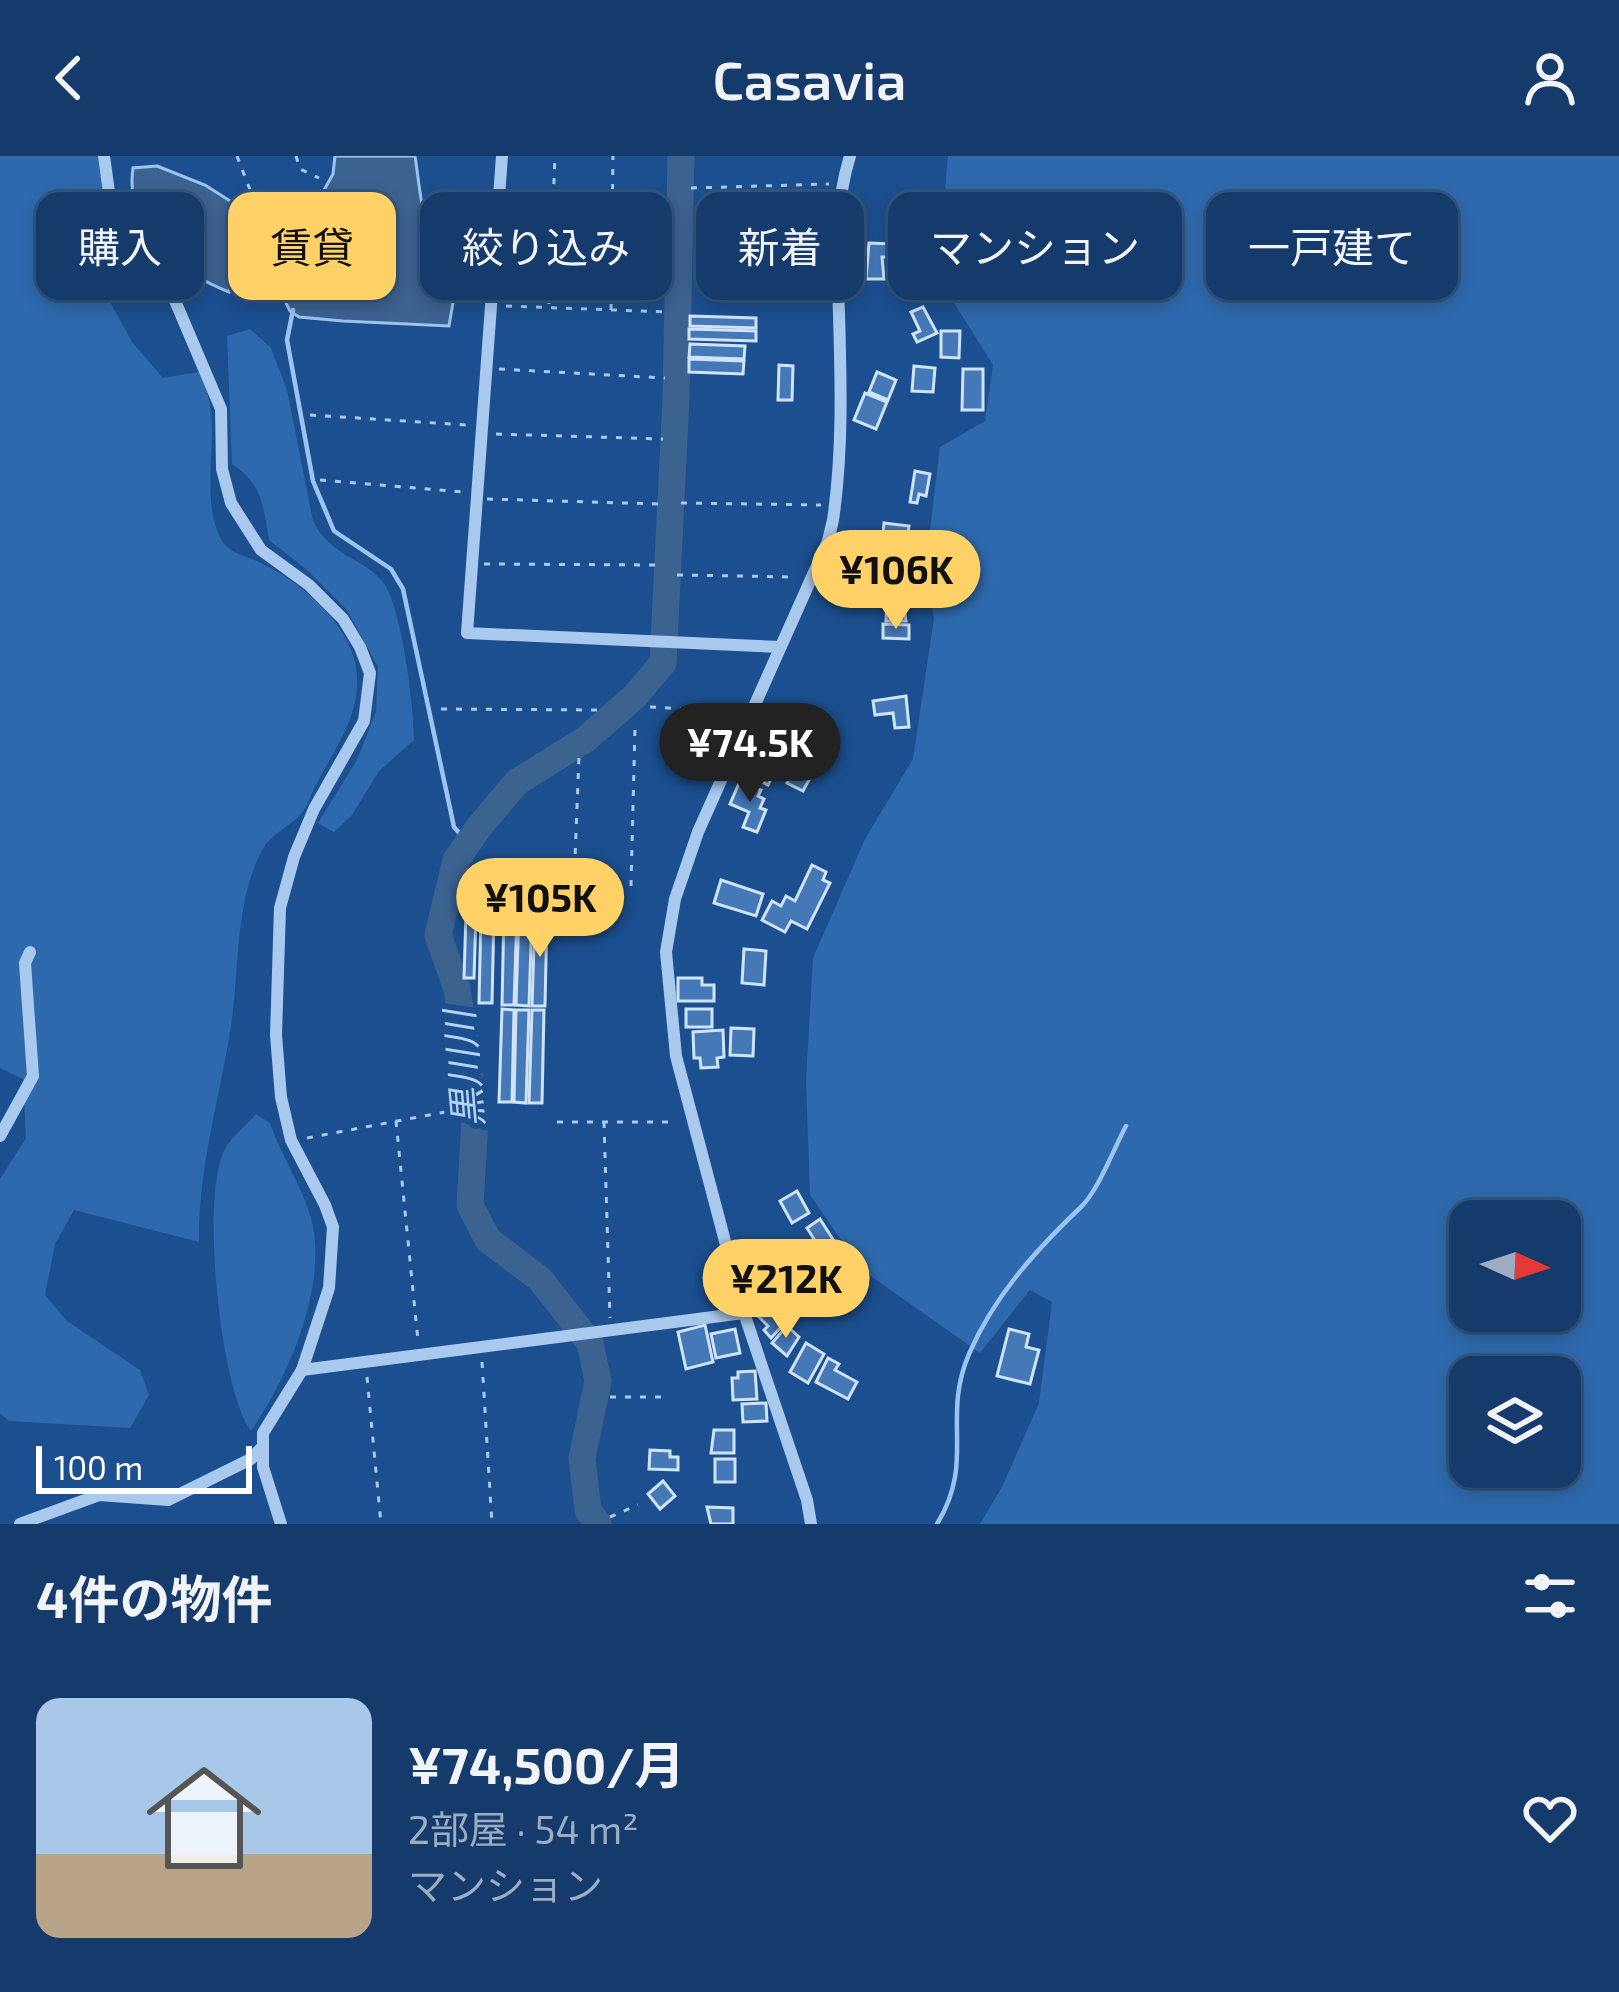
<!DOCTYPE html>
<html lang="ja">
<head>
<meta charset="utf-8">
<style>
  :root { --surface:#143b6b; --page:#1d4271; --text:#f1f3f6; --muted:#9dadc1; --line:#33557e; --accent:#ffd166 }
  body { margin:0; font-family:"Exo 2","Noto Sans JP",sans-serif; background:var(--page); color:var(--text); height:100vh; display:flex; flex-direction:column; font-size:45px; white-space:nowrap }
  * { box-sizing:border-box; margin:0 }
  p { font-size:39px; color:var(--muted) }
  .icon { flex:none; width:66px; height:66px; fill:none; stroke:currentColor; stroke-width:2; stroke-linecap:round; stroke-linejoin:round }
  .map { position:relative; height:1368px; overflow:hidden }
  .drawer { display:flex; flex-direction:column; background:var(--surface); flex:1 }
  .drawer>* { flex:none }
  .top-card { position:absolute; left:36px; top:36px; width:1548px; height:108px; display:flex; gap:24px }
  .needle { width:78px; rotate:93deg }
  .tools { position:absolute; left:1449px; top:1044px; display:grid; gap:24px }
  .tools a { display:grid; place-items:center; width:132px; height:132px; border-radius:24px; background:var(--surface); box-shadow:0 6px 18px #0003,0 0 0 3px var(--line); font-size:60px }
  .scale { position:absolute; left:36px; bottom:30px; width:216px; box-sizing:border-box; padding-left:12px; border:6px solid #fff; border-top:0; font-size:33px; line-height:42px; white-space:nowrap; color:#fff; -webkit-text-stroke:9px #1b4f8f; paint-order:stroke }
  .price { position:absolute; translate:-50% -102px; padding:0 27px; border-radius:42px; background:var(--accent); color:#111; font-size:39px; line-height:78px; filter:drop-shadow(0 3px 6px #0008) }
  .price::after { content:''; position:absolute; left:50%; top:72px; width:36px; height:27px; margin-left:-18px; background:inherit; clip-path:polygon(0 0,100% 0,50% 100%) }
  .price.on { background:#222; color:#fff }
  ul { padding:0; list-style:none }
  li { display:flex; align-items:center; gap:36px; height:300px; padding:0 36px }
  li+li { border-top:3px solid var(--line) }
  li span { display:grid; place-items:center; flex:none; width:336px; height:240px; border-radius:24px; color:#555 }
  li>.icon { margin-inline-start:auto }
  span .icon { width:144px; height:144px; fill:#fffc; stroke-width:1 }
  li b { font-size:51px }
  h2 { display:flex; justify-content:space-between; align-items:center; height:144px; padding:0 36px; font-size:51px }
  .chip { padding:0 42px; border-radius:24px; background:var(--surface); box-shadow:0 6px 18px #0003,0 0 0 3px var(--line); font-size:42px; line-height:108px }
  .chip.on { background:var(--accent); color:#111 }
  header { display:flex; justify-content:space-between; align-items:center; height:156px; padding:0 36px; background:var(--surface); font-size:54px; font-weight:600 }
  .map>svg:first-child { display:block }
  .green { fill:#2e69ad; fill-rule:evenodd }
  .water { fill:#3c6290; stroke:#9cc4f0; stroke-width:3 }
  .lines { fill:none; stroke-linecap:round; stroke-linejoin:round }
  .stream { stroke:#9cc4f0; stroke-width:4.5 }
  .river { stroke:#3c6290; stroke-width:27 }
  .building { fill:#4478b7; stroke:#cfe3fa; stroke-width:3 }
  .path { stroke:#a9c9ee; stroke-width:3; stroke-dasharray:6 9; stroke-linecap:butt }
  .minor { stroke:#a9c9ee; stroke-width:12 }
  .labels { text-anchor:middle; stroke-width:12; stroke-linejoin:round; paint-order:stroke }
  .water-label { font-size:39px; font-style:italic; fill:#b5d3f5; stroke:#1b4f8f }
</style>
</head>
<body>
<header><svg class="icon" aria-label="back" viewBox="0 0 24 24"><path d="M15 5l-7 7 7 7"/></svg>Casavia<svg class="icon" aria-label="person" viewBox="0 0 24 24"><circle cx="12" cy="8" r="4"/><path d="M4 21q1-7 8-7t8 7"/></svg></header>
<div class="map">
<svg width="1619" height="1368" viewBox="0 0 1619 1368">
  <rect width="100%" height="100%" fill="#1b4f8f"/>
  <!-- green -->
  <g class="green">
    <path d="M 0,0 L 101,0 L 105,36 L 93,96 L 102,131 L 132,186 L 163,222 L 199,216 C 227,268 198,325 218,377 C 226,398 243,398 261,407 C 296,424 337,457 351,494 C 371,545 338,587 316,629 C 311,637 309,647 304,654 C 294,669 273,676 264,691 C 234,743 240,812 231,870 C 220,942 198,1012 199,1086 L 74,1054 L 55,1088 L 45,1139 L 67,1165 L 140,1214 L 149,1239 L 130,1272 L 9,1265 L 0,1257 L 0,1023 L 26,982 L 23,923 L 0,912 Z"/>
    <path d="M 948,0 L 1619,0 L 1619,1368 L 980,1368 L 1002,1331 L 1039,1247 L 1052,1146 L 1030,1134 L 980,1197 L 862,1114 L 810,1039 L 806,924 L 813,802 L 865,683 L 913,603 L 934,462 L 925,416 L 940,291 L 985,265 L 993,209 L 948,137 L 942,66 ZM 1560,1065 L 1560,1155 L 1470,1155 L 1470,1065 ZM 1560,1221 L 1560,1311 L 1470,1311 L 1470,1221 Z"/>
    <path d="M 250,173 L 271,192 L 287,234 L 313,365 C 331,401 363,401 383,426 C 402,451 414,552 414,584 L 379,615 L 352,659 L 334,676 L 318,667 L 357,604 L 376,556 L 378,511 L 347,454 L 307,414 L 269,384 C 263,350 263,328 232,308 L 227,180 Z"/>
    <path d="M 256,958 L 270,967 C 281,1000 302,1030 311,1062 C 329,1129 288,1222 251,1275 C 220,1234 200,1039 225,993 C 232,980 247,969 256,958 Z"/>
  </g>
  <!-- water -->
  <g class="water">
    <path d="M 335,0 L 415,0 C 421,38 423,99 457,123 L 449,170 L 343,165 L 299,161 L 290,155 L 273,121 L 274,105 L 280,88 L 309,61 L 333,18 Z"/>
    <path d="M 157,10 L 205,29 L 249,57 L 229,136 C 177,115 124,75 133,12 Z"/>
  </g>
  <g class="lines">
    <!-- stream -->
    <g class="stream">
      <path d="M 293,154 L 287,184 L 313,325 L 334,375 L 391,413 L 403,433 L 454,671 L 467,686"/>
      <path d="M 937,1368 C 976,1305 941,1263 969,1198 C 994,1140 1036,1094 1081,1051 C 1098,1035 1114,992 1126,970"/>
    </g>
    <!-- river -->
    <path class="river" d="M 598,1368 L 588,1354 L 582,1302 L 598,1225 L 590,1187 L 540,1123 L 488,1084 L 470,1049 L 475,963 L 469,911 L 457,833 L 438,779 L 456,704 L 479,671 L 517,626 L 586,583 L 635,540 L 663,507 L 676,242 L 681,0"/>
  </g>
  <!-- building -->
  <g class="building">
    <path d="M 869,87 L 892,88 L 892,101 L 882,101 L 884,123 L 866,123 Z"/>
    <path d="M 923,151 L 937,177 L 917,186 L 913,178 L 920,175 L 911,156 Z"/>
    <path d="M 690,160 L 756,162 L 756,172 L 690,170 Z"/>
    <path d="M 689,173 L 756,175 L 756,185 L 689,183 Z"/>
    <path d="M 941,175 L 960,175 L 959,202 L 941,201 Z"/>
    <path d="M 690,188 L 745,190 L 744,203 L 689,201 Z"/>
    <path d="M 689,203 L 744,205 L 743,218 L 689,216 Z"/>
    <path d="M 779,209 L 793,210 L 792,244 L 778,244 Z"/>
    <path d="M 914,210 L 935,212 L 933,236 L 912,235 Z"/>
    <path d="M 963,213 L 983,213 L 983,254 L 962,254 Z"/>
    <path d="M 877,216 L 896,224 L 888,244 L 869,236 Z"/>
    <path d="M 865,237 L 887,246 L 876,273 L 854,264 Z"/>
    <path d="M 915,315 L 930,318 L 926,340 L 919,338 L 917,347 L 910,346 Z"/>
    <path d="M 884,367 L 909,370 L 907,385 L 899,384 L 899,391 L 882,389 Z"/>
    <path d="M 848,393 L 864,395 L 863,401 L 867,402 L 862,418 L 845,417 Z"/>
    <path d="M 887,435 L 902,436 L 906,465 L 886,465 Z"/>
    <path d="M 883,468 L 909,469 L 909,483 L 883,482 Z"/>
    <path d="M 906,540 L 909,571 L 895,572 L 893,557 L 875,559 L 873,545 Z"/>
    <path d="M 806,590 L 823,598 L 803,635 L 787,627 Z"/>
    <path d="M 752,598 L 777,610 L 768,629 L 743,617 Z"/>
    <path d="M 740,625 L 761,634 L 758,640 L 764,643 L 760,652 L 766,654 L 757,676 L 743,671 L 749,656 L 730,648 Z"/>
    <path d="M 812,709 L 826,716 L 823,724 L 830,727 L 807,773 L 791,765 L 785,776 L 762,764 L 772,745 L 781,750 L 786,740 L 795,745 Z"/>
    <path d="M 721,724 L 763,738 L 756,760 L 714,747 Z"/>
    <path d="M 504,756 L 517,756 L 514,849 L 502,849 Z"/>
    <path d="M 466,757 L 476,757 L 474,822 L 464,822 Z"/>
    <path d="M 481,757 L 494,757 L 492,847 L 479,847 Z"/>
    <path d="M 519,757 L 532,757 L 529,850 L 516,849 Z"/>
    <path d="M 535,757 L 547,757 L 545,850 L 532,850 Z"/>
    <path d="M 744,793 L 766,795 L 764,829 L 742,827 Z"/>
    <path d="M 678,822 L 702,822 L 702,829 L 714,829 L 714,845 L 678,845 Z"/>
    <path d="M 502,853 L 514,854 L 512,946 L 499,946 Z"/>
    <rect x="686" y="853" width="26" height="18"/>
    <path d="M 516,854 L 529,854 L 526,947 L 514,946 Z"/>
    <path d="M 532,854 L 544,854 L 542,947 L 529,947 Z"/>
    <path d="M 731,872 L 754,873 L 753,900 L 730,899 Z"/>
    <path d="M 723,874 L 724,901 L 717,902 L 718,911 L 701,912 L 700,902 L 694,902 L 693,876 Z"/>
    <path d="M 797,1035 L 809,1057 L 792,1067 L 780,1045 Z"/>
    <path d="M 820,1063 L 848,1107 L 828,1120 L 807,1087 L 814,1083 L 807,1072 Z"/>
    <path d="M 761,1148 L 783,1169 L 771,1182 L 764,1174 L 768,1170 L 754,1156 Z"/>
    <path d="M 705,1169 L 713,1206 L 686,1213 L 678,1176 Z"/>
    <path d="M 787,1170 L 799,1181 L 787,1200 L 772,1187 Z"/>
    <path d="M 735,1173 L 740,1197 L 716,1202 L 711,1178 Z"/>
    <path d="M 1009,1173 L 1029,1178 L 1026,1191 L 1039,1194 L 1030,1228 L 997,1220 Z"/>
    <path d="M 806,1187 L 824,1198 L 808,1227 L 790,1216 Z"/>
    <path d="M 828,1202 L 839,1208 L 835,1214 L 857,1226 L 848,1243 L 816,1226 Z"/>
    <path d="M 755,1215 L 757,1243 L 733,1244 L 732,1222 L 738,1222 L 738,1216 Z"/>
    <path d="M 766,1247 L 767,1265 L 743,1266 L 742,1248 Z"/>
    <path d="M 714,1274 L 734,1274 L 734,1297 L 711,1297 Z"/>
    <path d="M 650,1294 L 670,1295 L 670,1301 L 678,1301 L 678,1314 L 649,1313 Z"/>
    <rect x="715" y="1303" width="20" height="23"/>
    <path d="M 663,1325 L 675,1340 L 660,1353 L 648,1338 Z"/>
    <path d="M 707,1351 L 733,1352 L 733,1368 L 711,1368 Z"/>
  </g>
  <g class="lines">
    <!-- path -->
    <g class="path">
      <path d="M 237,0 L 254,44"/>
      <path d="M 296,0 L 300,13 L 319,22"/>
      <path d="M 691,32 L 829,28"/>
      <path d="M 549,148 L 555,0"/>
      <path d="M 506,150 L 668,156"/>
      <path d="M 611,154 L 613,0"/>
      <path d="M 499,213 L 665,222"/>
      <path d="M 310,259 L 467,269"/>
      <path d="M 496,278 L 663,283"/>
      <path d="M 320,324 L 463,336"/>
      <path d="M 487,343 L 660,348"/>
      <path d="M 681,347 L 821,349"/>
      <path d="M 484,408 L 657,409"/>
      <path d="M 677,419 L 795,421"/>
      <path d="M 650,551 L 738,556"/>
      <path d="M 441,553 L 599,554"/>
      <path d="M 574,728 L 579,600"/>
      <path d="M 631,730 L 635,571"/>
      <path d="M 396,965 L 418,1185"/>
      <path d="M 557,966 L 676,966"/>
      <path d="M 604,966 L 610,1162"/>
      <path d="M 307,982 L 461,953"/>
      <path d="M 482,1206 L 492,1368"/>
      <path d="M 367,1221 L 381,1368"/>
      <path d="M 610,1241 L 669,1241"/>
      <path d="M 610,1361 L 638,1349"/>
    </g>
    <!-- minor -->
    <g class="minor">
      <path d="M 104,0 L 113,65 L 173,140 L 221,253 L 222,313 L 231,347 L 261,394 L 309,429 L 343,463 L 360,491 L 370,517 L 364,565 L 314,653 L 294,701 L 280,752 L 276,879 L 281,941 L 291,984 L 325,1049 L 333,1071 L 329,1132 L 302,1214 L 263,1277 L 263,1311 L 281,1368"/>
      <path d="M 502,0 L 467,477 L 780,491"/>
      <path d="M 0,980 L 33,920 L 25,807 L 30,796"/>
      <path d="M 302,1214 L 744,1157"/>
      <path d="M 20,1368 L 99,1339 L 168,1344 L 251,1303 L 263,1290"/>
      <path d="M 811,1368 L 807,1344 L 744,1157 L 676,900 L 666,796 L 675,743 L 698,676 L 828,385 L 833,364 C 843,296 841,227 839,158 C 837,105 834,51 850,0"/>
    </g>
  </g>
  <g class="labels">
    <!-- water labels -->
    <g class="water-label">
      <text transform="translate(464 913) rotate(-95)" y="14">黒川川</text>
    </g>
  </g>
</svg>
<div class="tools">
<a><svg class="needle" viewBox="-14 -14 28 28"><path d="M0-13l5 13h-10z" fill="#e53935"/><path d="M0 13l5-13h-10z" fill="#9dadc1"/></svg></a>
<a><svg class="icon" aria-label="layers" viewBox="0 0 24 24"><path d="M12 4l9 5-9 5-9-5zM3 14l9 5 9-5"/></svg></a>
</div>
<div class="scale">100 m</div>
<b class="price" style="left:896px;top:476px">¥106K</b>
<b class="price on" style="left:750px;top:649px">¥74.5K</b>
<b class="price" style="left:540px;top:804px">¥105K</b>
<b class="price" style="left:786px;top:1185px">¥212K</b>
<div class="top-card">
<a class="chip">購入</a>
<a class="chip on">賃貸</a>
<a class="chip">絞り込み</a>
<a class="chip">新着</a>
<a class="chip">マンション</a>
<a class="chip">一戸建て</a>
</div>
</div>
<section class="drawer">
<h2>4件の物件<svg class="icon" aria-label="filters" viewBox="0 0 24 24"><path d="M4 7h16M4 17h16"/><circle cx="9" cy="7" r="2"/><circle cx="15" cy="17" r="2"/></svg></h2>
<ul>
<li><span style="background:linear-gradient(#a9c7e8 65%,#b9a48a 0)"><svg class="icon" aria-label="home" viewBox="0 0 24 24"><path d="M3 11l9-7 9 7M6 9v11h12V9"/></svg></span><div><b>¥74,500/月</b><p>2部屋 · 54 m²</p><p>マンション</p></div><svg class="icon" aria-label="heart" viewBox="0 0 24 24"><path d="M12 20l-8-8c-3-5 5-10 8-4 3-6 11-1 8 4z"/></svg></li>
</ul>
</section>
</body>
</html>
